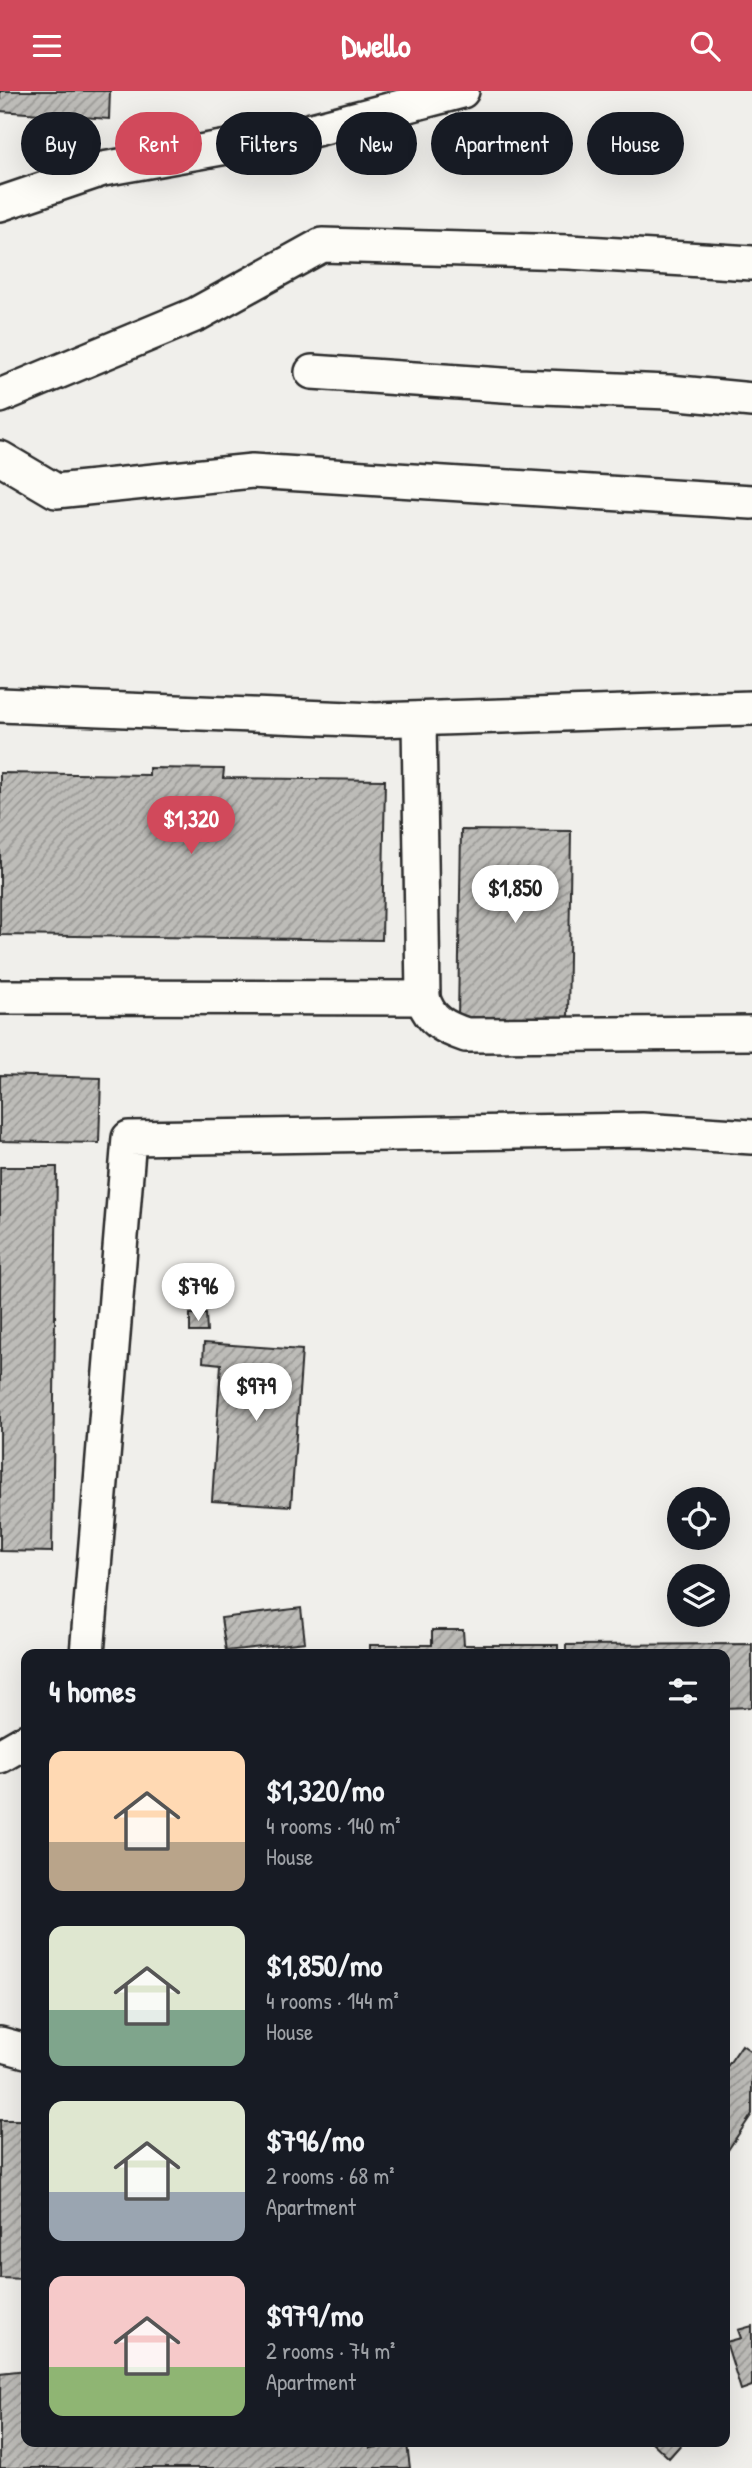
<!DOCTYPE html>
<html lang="en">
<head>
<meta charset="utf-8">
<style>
  :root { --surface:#171b24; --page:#20242c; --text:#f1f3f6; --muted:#9ea1a6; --accent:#d1495b }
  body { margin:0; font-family:"Patrick Hand",sans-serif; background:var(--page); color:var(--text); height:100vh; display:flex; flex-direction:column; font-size:26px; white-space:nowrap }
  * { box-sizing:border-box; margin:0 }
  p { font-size:23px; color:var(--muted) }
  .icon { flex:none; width:38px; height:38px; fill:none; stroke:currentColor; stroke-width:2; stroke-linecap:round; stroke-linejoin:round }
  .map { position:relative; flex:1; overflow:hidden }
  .details { position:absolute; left:21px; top:1558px; width:709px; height:798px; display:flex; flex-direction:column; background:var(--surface); border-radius:14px; box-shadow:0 7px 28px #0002 }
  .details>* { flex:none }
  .top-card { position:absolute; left:21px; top:21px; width:710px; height:63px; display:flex; gap:14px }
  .fabs { position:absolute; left:667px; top:1396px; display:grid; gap:14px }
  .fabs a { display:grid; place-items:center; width:63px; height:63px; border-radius:50%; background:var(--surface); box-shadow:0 7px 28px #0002; font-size:35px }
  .price { position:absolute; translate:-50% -60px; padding:0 16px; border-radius:24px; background:#fff; color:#222; font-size:23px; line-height:46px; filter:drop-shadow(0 2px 4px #0008) }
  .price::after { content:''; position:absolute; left:50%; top:42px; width:21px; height:16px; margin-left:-10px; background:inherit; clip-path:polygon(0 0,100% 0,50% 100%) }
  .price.active { background:var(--accent); color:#fff }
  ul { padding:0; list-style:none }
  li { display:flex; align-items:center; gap:21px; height:175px; padding:0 28px }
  li span { display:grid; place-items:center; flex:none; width:196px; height:140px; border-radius:14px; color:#555 }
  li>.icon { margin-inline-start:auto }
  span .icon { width:84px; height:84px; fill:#fffc; stroke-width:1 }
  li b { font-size:30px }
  h2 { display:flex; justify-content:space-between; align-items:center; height:84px; padding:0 28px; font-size:30px }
  .pill { padding:0 24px; border-radius:32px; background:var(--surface); box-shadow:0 7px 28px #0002; font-size:24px; line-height:63px }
  .pill.active { background:var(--accent); color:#fff }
  header { display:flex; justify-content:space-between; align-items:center; height:91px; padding:0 28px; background:var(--accent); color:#fff; font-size:32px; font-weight:700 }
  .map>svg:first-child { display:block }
  .building { fill:url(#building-hatch); stroke:#2b2b2b; stroke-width:2 }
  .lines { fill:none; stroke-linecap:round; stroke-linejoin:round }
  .minor-casing { stroke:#2b2b2b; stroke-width:38 }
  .minor { stroke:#fdfcf7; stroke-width:33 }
</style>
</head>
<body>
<header><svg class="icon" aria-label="menu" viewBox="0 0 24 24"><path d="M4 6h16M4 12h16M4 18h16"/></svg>Dwello<svg class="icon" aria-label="search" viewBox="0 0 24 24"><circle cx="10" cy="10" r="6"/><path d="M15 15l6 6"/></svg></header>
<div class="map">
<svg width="752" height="2377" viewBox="0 0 752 2377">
  <defs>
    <pattern id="building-hatch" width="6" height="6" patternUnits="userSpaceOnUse" patternTransform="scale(1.75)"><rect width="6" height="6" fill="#bdbcb8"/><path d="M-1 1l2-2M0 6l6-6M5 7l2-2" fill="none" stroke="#9a9996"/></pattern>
  </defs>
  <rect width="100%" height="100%" fill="#f0efeb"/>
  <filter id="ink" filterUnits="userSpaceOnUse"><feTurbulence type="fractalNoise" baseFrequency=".0143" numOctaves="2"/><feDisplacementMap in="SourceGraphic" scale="14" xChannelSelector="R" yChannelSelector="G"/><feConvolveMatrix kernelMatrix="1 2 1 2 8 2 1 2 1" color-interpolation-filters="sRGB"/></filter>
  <g filter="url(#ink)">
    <!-- building -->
    <g class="building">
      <path d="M 0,0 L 110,0 L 109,28 L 0,20 Z"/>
      <path d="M 149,677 L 224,678 L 223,687 L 385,689 L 382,849 L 0,844 L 0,682 L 149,684 Z"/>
      <path d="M 461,739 L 571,740 L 568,930 L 458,927 Z"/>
      <path d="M 0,984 L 101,987 L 99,1052 L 0,1050 Z"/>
      <path d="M 0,1076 L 57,1076 L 52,1461 L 0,1460 Z"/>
      <path d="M 190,1223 L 206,1223 L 207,1241 L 190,1241 Z"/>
      <path d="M 204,1252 L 302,1259 L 291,1415 L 212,1410 L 221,1273 L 203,1271 Z"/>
      <path d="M 301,1517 L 305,1551 L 226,1560 L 221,1527 Z"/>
      <path d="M 432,1539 L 463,1539 L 464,1554 L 558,1554 L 558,1563 L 370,1563 L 370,1554 L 432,1554 Z"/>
      <path d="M 752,1553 L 752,1616 L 724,1617 L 724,1563 L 566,1563 L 566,1554 Z"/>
      <path d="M 742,1954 L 752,1961 L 752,2023 L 724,2065 L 724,1980 Z"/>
      <path d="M 0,2029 L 26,2029 L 26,2188 L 0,2187 Z"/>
      <path d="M 752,2235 L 752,2295 L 741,2299 L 726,2251 L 741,2247 L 738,2239 Z"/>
      <path d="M 26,2279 L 26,2350 L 369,2350 L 370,2357 L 407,2353 L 410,2377 L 0,2377 L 0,2282 Z"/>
      <path d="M 651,2350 L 684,2350 L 669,2367 Z"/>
    </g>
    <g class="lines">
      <defs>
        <g id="minor">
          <path d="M 0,113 L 103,78 L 289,45 L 462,0"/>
          <path d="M 312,281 L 518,295 L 669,301 L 752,309"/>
          <path d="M 0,305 L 197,223 L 322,154 L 569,161 L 752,172"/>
          <path d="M 0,367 L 56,400 L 252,380 L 752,411"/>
          <path d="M 0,614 L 376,629 L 752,617"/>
          <path d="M 0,906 L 423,907 L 419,628"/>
          <path d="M 423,907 C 429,929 445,937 466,944 L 752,942"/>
          <path d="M 87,1563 L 129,1047 L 642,1039 L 752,1046"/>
          <path d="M 0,1665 L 26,1650"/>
          <path d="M 0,1953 L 26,1960"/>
        </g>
      </defs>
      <!-- minor casing -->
      <use href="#minor" class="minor-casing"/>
      <!-- minor -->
      <use href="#minor" class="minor"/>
    </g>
  </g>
</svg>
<div class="fabs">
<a><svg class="icon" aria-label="locate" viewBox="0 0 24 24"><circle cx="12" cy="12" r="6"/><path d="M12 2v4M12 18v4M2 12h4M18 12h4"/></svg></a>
<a><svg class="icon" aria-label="layers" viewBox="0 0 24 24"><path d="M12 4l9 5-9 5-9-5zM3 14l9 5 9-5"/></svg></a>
</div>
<b class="price active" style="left:191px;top:765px">$1,320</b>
<b class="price" style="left:515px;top:834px">$1,850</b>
<b class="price" style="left:198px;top:1232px">$796</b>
<b class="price" style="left:256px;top:1332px">$979</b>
<div class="top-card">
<a class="pill">Buy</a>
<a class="pill active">Rent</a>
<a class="pill">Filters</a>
<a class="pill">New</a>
<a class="pill">Apartment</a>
<a class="pill">House</a>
</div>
<section class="details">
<h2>4 homes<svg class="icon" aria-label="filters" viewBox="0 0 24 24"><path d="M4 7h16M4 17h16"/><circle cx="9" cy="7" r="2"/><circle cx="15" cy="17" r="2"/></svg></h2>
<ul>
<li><span style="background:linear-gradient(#ffd9b3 65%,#b9a48a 0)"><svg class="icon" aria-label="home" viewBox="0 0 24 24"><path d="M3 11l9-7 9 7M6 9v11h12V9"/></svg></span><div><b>$1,320/mo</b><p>4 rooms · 140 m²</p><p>House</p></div></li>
<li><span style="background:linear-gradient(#dfe7d0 60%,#7fa58c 0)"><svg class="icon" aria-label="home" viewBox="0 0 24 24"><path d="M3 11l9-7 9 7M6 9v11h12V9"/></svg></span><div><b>$1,850/mo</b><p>4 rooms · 144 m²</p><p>House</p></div></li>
<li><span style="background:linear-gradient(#dfe7d0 65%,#9aa5b1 0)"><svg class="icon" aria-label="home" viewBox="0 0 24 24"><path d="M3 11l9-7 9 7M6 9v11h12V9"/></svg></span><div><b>$796/mo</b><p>2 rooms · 68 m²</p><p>Apartment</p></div></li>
<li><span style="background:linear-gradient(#f6c9c9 65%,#8fb573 0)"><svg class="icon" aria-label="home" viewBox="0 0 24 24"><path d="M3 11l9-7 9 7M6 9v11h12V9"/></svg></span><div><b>$979/mo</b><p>2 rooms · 74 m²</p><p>Apartment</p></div></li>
</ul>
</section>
</div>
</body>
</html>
